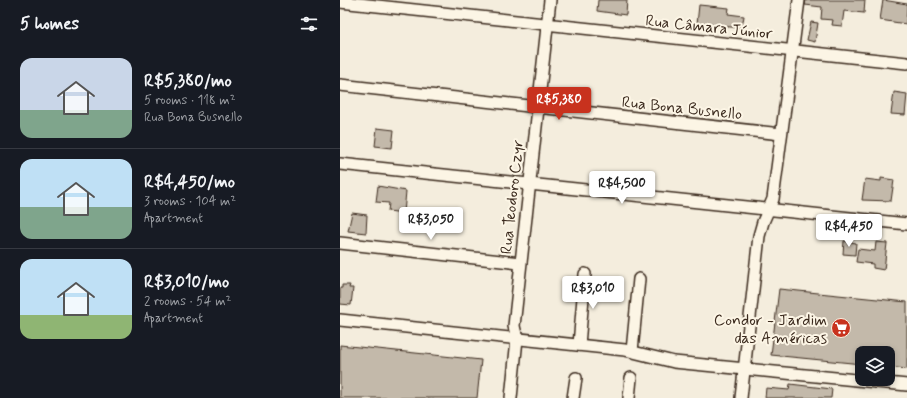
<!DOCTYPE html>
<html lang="en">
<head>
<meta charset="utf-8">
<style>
  :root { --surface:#171b24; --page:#242831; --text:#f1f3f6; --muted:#9ea1a6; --line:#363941; --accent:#c8321e }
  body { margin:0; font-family:Mynerve,sans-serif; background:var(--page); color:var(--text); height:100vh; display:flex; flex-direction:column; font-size:15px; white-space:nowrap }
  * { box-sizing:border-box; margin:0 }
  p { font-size:13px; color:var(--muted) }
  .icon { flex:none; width:22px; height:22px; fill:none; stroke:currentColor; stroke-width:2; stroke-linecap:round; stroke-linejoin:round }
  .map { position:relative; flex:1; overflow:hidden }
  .side { display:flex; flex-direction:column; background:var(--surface); width:340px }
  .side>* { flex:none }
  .controls { position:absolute; left:515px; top:346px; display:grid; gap:8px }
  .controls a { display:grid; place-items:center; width:40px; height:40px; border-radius:8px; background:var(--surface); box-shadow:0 2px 6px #0003; font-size:20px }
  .price { position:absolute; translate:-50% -34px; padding:0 9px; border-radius:4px; background:#fff; color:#222; font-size:13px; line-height:26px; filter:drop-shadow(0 1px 2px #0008) }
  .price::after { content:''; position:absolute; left:50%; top:24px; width:12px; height:9px; margin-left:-6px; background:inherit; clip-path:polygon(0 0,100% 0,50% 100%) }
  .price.current { background:var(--accent); color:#fff }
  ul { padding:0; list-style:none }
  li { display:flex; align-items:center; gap:12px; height:100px; padding:0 20px }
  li+li { border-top:1px solid var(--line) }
  li span { display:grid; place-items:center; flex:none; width:112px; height:80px; border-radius:12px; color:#555 }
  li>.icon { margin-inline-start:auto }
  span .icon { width:48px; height:48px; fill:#fffc; stroke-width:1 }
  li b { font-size:17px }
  h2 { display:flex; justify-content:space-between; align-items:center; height:48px; padding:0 20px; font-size:17px }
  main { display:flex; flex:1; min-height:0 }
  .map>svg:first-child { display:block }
  .building { fill:#c3b9aa; stroke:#3b2a1e }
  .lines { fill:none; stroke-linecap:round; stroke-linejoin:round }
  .minor-casing { stroke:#3b2a1e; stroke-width:14 }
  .minor { stroke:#fcf5e5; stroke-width:11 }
  .labels { text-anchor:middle; stroke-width:4; stroke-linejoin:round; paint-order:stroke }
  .street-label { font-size:16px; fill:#3b2a1e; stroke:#fcf5e5 }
  .poi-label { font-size:16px; fill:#3b2a1e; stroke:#fcf5e5; text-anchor:end }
</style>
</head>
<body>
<main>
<section class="side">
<h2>5 homes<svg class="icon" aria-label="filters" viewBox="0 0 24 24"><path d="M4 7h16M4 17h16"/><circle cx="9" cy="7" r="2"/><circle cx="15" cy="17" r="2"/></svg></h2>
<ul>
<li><span style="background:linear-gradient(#c9d6e8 65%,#7fa58c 0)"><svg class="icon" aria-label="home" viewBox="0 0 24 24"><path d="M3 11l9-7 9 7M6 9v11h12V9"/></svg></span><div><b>R$5,380/mo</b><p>5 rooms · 118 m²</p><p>Rua Bona Busnello</p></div></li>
<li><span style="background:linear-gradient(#bfe0f5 60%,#7fa58c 0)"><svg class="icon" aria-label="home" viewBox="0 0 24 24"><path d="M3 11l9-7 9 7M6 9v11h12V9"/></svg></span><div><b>R$4,450/mo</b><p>3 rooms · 104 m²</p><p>Apartment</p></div></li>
<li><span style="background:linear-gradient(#bfe0f5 70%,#8fb573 0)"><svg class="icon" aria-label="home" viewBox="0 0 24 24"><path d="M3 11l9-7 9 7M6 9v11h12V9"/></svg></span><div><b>R$3,010/mo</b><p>2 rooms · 54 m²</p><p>Apartment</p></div></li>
</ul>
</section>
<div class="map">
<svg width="567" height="398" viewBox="0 0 567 398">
  <rect width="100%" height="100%" fill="#f4eddd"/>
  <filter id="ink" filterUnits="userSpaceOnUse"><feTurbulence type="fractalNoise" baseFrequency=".025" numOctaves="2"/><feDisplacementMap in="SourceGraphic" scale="8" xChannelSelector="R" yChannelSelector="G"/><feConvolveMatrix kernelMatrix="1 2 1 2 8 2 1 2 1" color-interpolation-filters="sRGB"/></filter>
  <g filter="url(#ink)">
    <!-- building -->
    <g class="building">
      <path d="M 258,0 L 287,0 L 286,15 L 257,11 Z"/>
      <path d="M 466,0 L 525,0 L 524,13 L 504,11 L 502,26 L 492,25 L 493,20 L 481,19 L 482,7 L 465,5 Z"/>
      <path d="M 543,0 L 567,4 L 566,24 L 540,20 Z"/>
      <path d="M 359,5 L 389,8 L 388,14 L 404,16 L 402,28 L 357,24 Z"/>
      <path d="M 471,22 L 478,23 L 475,42 L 467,40 Z"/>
      <path d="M 554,92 L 567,94 L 565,115 L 551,114 Z"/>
      <path d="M 37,128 L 54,130 L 52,148 L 35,146 Z"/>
      <path d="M 541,178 L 554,180 L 551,201 L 522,200 L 525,179 L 541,181 Z"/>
      <path d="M 38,186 L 66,191 L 64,213 L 48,211 L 49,203 L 36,202 Z"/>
      <path d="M 12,213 L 27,215 L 26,233 L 8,231 Z"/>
      <path d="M 504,241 L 516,243 L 515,255 L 503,254 Z"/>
      <path d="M 536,242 L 547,243 L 544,270 L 533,268 L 533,264 L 516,262 L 518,249 L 535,251 Z"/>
      <path d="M 2,285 L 10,285 L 9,288 L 13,288 L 11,305 L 0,304 L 0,288 L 2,288 Z"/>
      <path d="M 439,289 L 567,302 L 567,369 L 548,367 L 548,353 L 522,353 L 522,364 L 431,355 Z"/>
      <path d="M 0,345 L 141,360 L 137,398 L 0,398 Z"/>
      <path d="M 450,384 L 492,389 L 491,398 L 425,398 L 426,388 L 449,390 Z"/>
    </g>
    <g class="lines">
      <defs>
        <g id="minor">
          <path d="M 0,2 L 567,63"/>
          <path d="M 0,85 L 441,134"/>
          <path d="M 0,164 L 567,224"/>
          <path d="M 0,243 L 180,263"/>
          <path d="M 0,320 L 285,350 L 334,362 L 567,385"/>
          <path d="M 239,345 L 245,274"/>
          <path d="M 292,351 L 299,279"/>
          <path d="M 171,398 L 177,339 L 174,326 L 210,0"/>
          <path d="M 233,398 L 236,378"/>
          <path d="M 289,398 L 291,378"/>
          <path d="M 401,398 L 419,236 L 423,222 L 433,199 L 459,0"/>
        </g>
      </defs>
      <!-- minor casing -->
      <use href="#minor" class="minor-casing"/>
      <!-- minor -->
      <use href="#minor" class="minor"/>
    </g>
  </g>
  <!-- icons -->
  <defs>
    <symbol id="supermarket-disc" viewBox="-11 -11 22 22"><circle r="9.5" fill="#c8321e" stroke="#fcf5e5"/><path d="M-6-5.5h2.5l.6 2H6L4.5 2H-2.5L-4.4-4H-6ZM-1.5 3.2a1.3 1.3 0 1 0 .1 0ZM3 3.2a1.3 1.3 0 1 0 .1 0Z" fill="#fff"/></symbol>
  </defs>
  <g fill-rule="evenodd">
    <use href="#supermarket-disc" x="490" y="317" width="22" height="22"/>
  </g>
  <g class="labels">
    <!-- street labels -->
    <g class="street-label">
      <text transform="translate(369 26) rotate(6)" y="6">Rua Câmara Júnior</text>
      <text transform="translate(342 107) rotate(6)" y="6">Rua Bona Busnello</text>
      <text transform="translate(171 197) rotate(-84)" y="6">Rua Teodoro Czyr</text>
    </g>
    <!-- poi labels -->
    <g class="poi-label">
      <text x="487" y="325">Condor - Jardim<tspan x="487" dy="18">das Américas</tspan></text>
    </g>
  </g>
</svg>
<div class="controls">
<a><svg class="icon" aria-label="layers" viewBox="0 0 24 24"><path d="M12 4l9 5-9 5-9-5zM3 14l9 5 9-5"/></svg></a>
</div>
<b class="price current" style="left:219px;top:121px">R$5,380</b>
<b class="price" style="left:282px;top:205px">R$4,500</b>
<b class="price" style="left:91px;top:241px">R$3,050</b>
<b class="price" style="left:509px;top:248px">R$4,450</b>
<b class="price" style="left:253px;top:310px">R$3,010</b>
</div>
</main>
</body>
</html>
